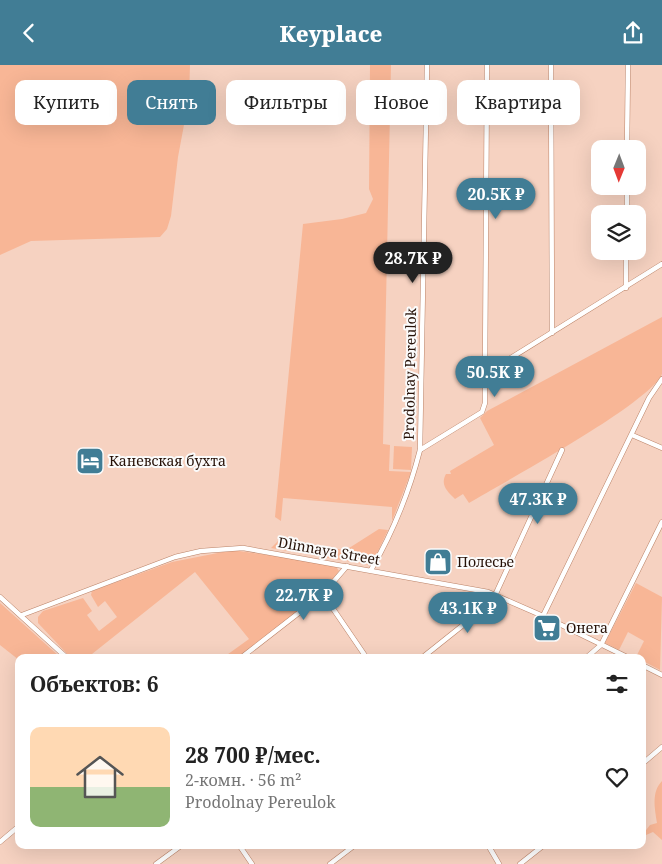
<!DOCTYPE html>
<html lang="ru">
<head>
<meta charset="utf-8">
<style>
  :root { --surface:#fff; --page:#f2f2f2; --text:#222; --muted:#767676; --line:#e0e0e0; --accent:#417d95 }
  body { margin:0; font-family:"Noto Serif",serif; background:var(--page); color:var(--text); height:100vh; display:flex; flex-direction:column; font-size:19px; white-space:nowrap }
  * { box-sizing:border-box; margin:0 }
  p { font-size:16px; color:var(--muted) }
  .icon { flex:none; width:28px; height:28px; fill:none; stroke:currentColor; stroke-width:2; stroke-linecap:round; stroke-linejoin:round }
  .map { position:relative; flex:1; overflow:hidden }
  .sheet { position:absolute; left:15px; top:589px; width:631px; height:195px; display:flex; flex-direction:column; background:var(--surface); border-radius:10px; box-shadow:0 5px 20px #0002 }
  .sheet>* { flex:none }
  .hud { position:absolute; left:15px; top:15px; width:632px; height:45px; display:flex; gap:10px }
  .needle { width:32px; rotate:181deg }
  .controls { position:absolute; left:591px; top:75px; display:grid; gap:10px }
  .controls a { display:grid; place-items:center; width:55px; height:55px; border-radius:10px; background:var(--surface); box-shadow:0 5px 20px #0002; font-size:25px }
  .price { position:absolute; translate:-50% -42px; padding:0 11px; border-radius:18px; background:var(--accent); color:#fff; font-size:16px; line-height:32px; filter:drop-shadow(0 1px 2px #0008) }
  .price::after { content:''; position:absolute; left:50%; top:30px; width:15px; height:11px; margin-left:-8px; background:inherit; clip-path:polygon(0 0,100% 0,50% 100%) }
  .price.selected { background:#222; color:#fff }
  ul { padding:0; list-style:none }
  li { display:flex; align-items:center; gap:15px; height:125px; padding:0 15px }
  li+li { border-top:1px solid var(--line) }
  li span { display:grid; place-items:center; flex:none; width:140px; height:100px; border-radius:10px; color:#555 }
  li>.icon { margin-inline-start:auto }
  span .icon { width:60px; height:60px; fill:#fffc; stroke-width:1 }
  li b { font-size:21px }
  h2 { display:flex; justify-content:space-between; align-items:center; height:60px; padding:0 15px; font-size:21px }
  .tag { padding:0 18px; border-radius:10px; background:var(--surface); box-shadow:0 5px 20px #0002; font-size:18px; line-height:45px }
  .tag.selected { background:var(--accent); color:#fff }
  header { display:flex; justify-content:space-between; align-items:center; height:65px; padding:0 15px; background:var(--accent); color:#fff; font-size:22px; font-weight:800 }
  .map>svg:first-child { display:block }
  .green { fill:#f8b696 }
  .lines { fill:none; stroke-linecap:round; stroke-linejoin:round }
  .minor-casing { stroke:#bb8368; stroke-width:5.5 }
  .minor { stroke:#fff; stroke-width:4.5 }
  .labels { text-anchor:middle; stroke-width:4; stroke-linejoin:round; paint-order:stroke }
  .street-label { font-size:14px; fill:#261107; stroke:#fbfbfb }
  .poi-label { font-size:14px; fill:#261107; stroke:#fbfbfb; text-anchor:start }
</style>
</head>
<body>
<header><svg class="icon" aria-label="back" viewBox="0 0 24 24"><path d="M15 5l-7 7 7 7"/></svg>Keyplace<svg class="icon" aria-label="share" viewBox="0 0 24 24"><path d="M12 15V3M7 8l5-5 5 5M5 13v7h14v-7"/></svg></header>
<div class="map">
<svg width="662" height="799" viewBox="0 0 662 799">
  <rect width="100%" height="100%" fill="#f6d2c1"/>
  <!-- green -->
  <g class="green">
    <path d="M 0,0 L 190,0 L 189,33 L 178,92 L 171,151 L 167,164 L 160,172 L 31,176 L 0,190 Z"/>
    <path d="M 370,0 L 391,0 L 383,379 L 390,380 L 389,406 L 411,407 L 392,456 L 392,442 L 283,433 L 281,456 L 275,452 L 303,159 L 342,154 L 366,148 L 373,134 L 369,124 Z"/>
    <path d="M 662,252 C 662,262 662,302 662,309 C 649,339 504,417 469,438 L 463,429 L 455,434 C 447,426 440,420 446,409 L 451,409 L 450,406 L 494,380 L 480,353 L 487,346 Z"/>
    <path d="M 394,381 L 412,382 L 411,405 L 393,404 Z"/>
    <path d="M 379,464 L 388,465 L 372,499 L 369,500 L 271,483 L 278,476 L 346,485 Z"/>
    <path d="M 233,485 L 335,500 L 339,506 L 321,528 L 239,592 L 224,592 L 249,574 L 195,507 L 92,589 L 96,592 L 70,592 L 38,558 L 38,552 L 43,546 L 83,533 L 92,546 L 87,550 L 99,566 L 117,552 L 105,536 L 98,542 L 91,530 L 92,526 L 172,497 Z"/>
    <path d="M 636,518 L 662,532 L 660,605 L 643,596 L 642,592 L 636,592 L 644,576 L 628,567 L 619,585 L 605,578 Z"/>
    <path d="M 0,538 L 60,592 L 19,592 L 19,595 L 0,580 Z"/>
    <path d="M 662,716 L 662,775 L 653,767 L 646,770 L 643,769 L 650,760 L 657,758 C 655,744 651,727 662,716 Z"/>
  </g>
  <g class="lines">
    <defs>
      <g id="minor">
        <path d="M 551,0 L 552,268"/>
        <path d="M 627,84 L 628,0"/>
        <path d="M 627,149 L 627,121"/>
        <path d="M 626,223 L 626,186"/>
        <path d="M 485,309 L 487,0"/>
        <path d="M 632,370 L 662,383"/>
        <path d="M 420,385 L 427,0"/>
        <path d="M 371,505 C 393,467 409,428 420,385 L 482,347 L 485,338 L 485,309 L 662,199"/>
        <path d="M 323,529 L 366,592"/>
        <path d="M 0,532 L 66,592"/>
        <path d="M 22,550 L 175,492 L 201,486 L 243,483 L 488,527 L 543,551 L 627,592"/>
        <path d="M 543,551 L 649,333 L 662,314"/>
        <path d="M 242,592 L 323,529 L 347,501"/>
        <path d="M 423,592 L 492,537 L 562,385"/>
        <path d="M 587,592 L 601,580 L 662,457"/>
        <path d="M 642,600 L 662,610"/>
        <path d="M 642,699 L 662,682"/>
        <path d="M 0,777 L 19,761"/>
        <path d="M 239,780 L 252,799"/>
        <path d="M 488,780 L 499,799"/>
        <path d="M 156,799 L 182,780"/>
        <path d="M 330,799 L 355,780"/>
        <path d="M 520,799 L 544,780"/>
      </g>
    </defs>
    <!-- minor casing -->
    <use href="#minor" class="minor-casing"/>
    <!-- minor -->
    <use href="#minor" class="minor"/>
  </g>
  <!-- icons -->
  <defs>
    <symbol id="hotel-square" viewBox="-11 -11 22 22"><rect x="-9" y="-9" width="18" height="18" rx="4" fill="#417d95" stroke="#fbfbfb"/><path d="M-6-4.5h1.5V1H6V5H4.5V3h-9V5H-6ZM-4 0a1.8 1.8 0 1 1 3.6 0ZM.5 0V-2.5h3Q6-2.5 6 0Z" fill="#fff"/></symbol>
    <symbol id="shop-square" viewBox="-11 -11 22 22"><rect x="-9" y="-9" width="18" height="18" rx="4" fill="#417d95" stroke="#fbfbfb"/><path d="M-5-2.5h2.3a2.7 3.5 0 0 1 5.4 0H5L5.5 6h-11ZM-1.5-2.5h3a1.5 2.3 0 0 0-3 0Z" fill="#fff"/></symbol>
    <symbol id="supermarket-square" viewBox="-11 -11 22 22"><rect x="-9" y="-9" width="18" height="18" rx="4" fill="#417d95" stroke="#fbfbfb"/><path d="M-6-5.5h2.5l.6 2H6L4.5 2H-2.5L-4.4-4H-6ZM-1.5 3.2a1.3 1.3 0 1 0 .1 0ZM3 3.2a1.3 1.3 0 1 0 .1 0Z" fill="#fff"/></symbol>
  </defs>
  <g fill-rule="evenodd">
    <use href="#hotel-square" x="74" y="380" width="32" height="32"/>
    <use href="#shop-square" x="422" y="481" width="32" height="32"/>
    <use href="#supermarket-square" x="531" y="547" width="32" height="32"/>
  </g>
  <g class="labels">
    <!-- street labels -->
    <g class="street-label">
      <text transform="translate(410 309) rotate(-89)" y="5">Prodolnay Pereulok</text>
      <text transform="translate(329 486) rotate(10)" y="5">Dlinnaya Street</text>
    </g>
    <!-- poi labels -->
    <g class="poi-label">
      <text x="109" y="401">Каневская бухта</text>
      <text x="457" y="502">Полесье</text>
      <text x="566" y="568">Онега</text>
    </g>
  </g>
</svg>
<div class="controls">
<a><svg class="needle" viewBox="-14 -14 28 28"><path d="M0-13l5 13h-10z" fill="#e53935"/><path d="M0 13l5-13h-10z" fill="#767676"/></svg></a>
<a><svg class="icon" aria-label="layers" viewBox="0 0 24 24"><path d="M12 4l9 5-9 5-9-5zM3 14l9 5 9-5"/></svg></a>
</div>
<b class="price" style="left:496px;top:155px">20.5K ₽</b>
<b class="price selected" style="left:413px;top:219px">28.7K ₽</b>
<b class="price" style="left:495px;top:333px">50.5K ₽</b>
<b class="price" style="left:538px;top:460px">47.3K ₽</b>
<b class="price" style="left:304px;top:556px">22.7K ₽</b>
<b class="price" style="left:468px;top:569px">43.1K ₽</b>
<div class="hud">
<a class="tag">Купить</a>
<a class="tag selected">Снять</a>
<a class="tag">Фильтры</a>
<a class="tag">Новое</a>
<a class="tag">Квартира</a>
</div>
<section class="sheet">
<h2>Объектов: 6<svg class="icon" aria-label="filters" viewBox="0 0 24 24"><path d="M4 7h16M4 17h16"/><circle cx="9" cy="7" r="2"/><circle cx="15" cy="17" r="2"/></svg></h2>
<ul>
<li><span style="background:linear-gradient(#ffd9b3 60%,#8fb573 0)"><svg class="icon" aria-label="home" viewBox="0 0 24 24"><path d="M3 11l9-7 9 7M6 9v11h12V9"/></svg></span><div><b>28 700 ₽/мес.</b><p>2-комн. · 56 m²</p><p>Prodolnay Pereulok</p></div><svg class="icon" aria-label="heart" viewBox="0 0 24 24"><path d="M12 20l-8-8c-3-5 5-10 8-4 3-6 11-1 8 4z"/></svg></li>
</ul>
</section>
</div>
</body>
</html>
